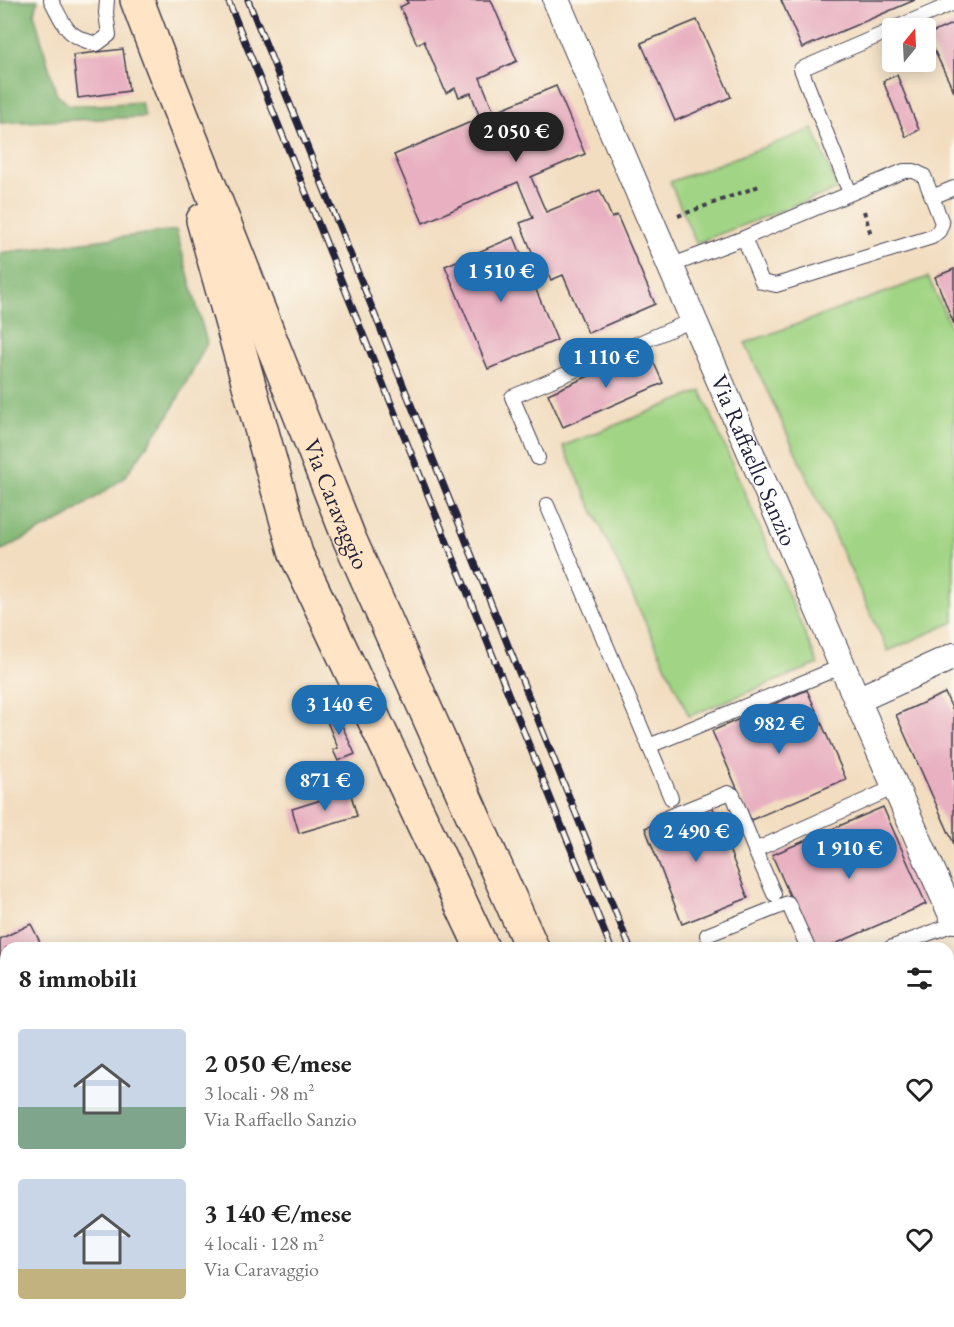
<!DOCTYPE html>
<html lang="it">
<head>
<meta charset="utf-8">
<style>
  :root { --surface:#fff; --page:#f6f6f6; --text:#222; --muted:#767676; --accent:#1f6fb2 }
  body { margin:0; font-family:"EB Garamond",serif; background:var(--page); color:var(--text); height:100vh; display:flex; flex-direction:column; font-size:22px; white-space:nowrap }
  * { box-sizing:border-box; margin:0 }
  p { font-size:20px; color:var(--muted) }
  .icon { flex:none; width:33px; height:33px; fill:none; stroke:currentColor; stroke-width:2; stroke-linecap:round; stroke-linejoin:round }
  .map { position:relative; flex:1; overflow:hidden }
  .drawer { position:absolute; left:0px; top:942px; width:954px; height:386px; display:flex; flex-direction:column; background:var(--surface); border-radius:18px 18px 0 0; box-shadow:0 3px 15px #0003 }
  .drawer>* { flex:none }
  .needle { width:39px; rotate:18deg }
  .buttons { position:absolute; left:882px; top:18px; display:grid; gap:12px }
  .buttons a { display:grid; place-items:center; width:54px; height:54px; border-radius:6px; background:var(--surface); box-shadow:0 3px 15px #0003; font-size:30px }
  .price { position:absolute; translate:-50% -51px; padding:0 14px; border-radius:21px; background:var(--accent); color:#fff; font-size:20px; line-height:39px; filter:drop-shadow(0 2px 3px #0008) }
  .price::after { content:''; position:absolute; left:50%; top:36px; width:18px; height:14px; margin-left:-9px; background:inherit; clip-path:polygon(0 0,100% 0,50% 100%) }
  .price.selected { background:#222; color:#fff }
  ul { padding:0; list-style:none }
  li { display:flex; align-items:center; gap:18px; height:150px; padding:0 18px }
  li span { display:grid; place-items:center; flex:none; width:168px; height:120px; border-radius:6px; color:#555 }
  li>.icon { margin-inline-start:auto }
  span .icon { width:72px; height:72px; fill:#fffc; stroke-width:1 }
  li b { font-size:26px }
  h2 { display:flex; justify-content:space-between; align-items:center; height:72px; padding:0 18px; font-size:26px }
  .map>svg:first-child { display:block }
  .green { fill:#a1d484; stroke:#627b60; stroke-width:1.5 }
  .forest { fill:#80b672; stroke:#516c56; stroke-width:1.5 }
  .building { fill:#e8b0c1 }
  .lines { fill:none; stroke-linecap:round; stroke-linejoin:round }
  .lane-casing { stroke:#413e4f; stroke-width:16 }
  .street-casing { stroke:#413e4f; stroke-width:28 }
  .secondary-casing { stroke:#413e4f; stroke-width:36 }
  .path { stroke:#413e4f; stroke-width:4; stroke-dasharray:4.5 4.5; stroke-linecap:butt }
  .lane { stroke:#fff; stroke-width:14 }
  .street { stroke:#fff; stroke-width:26 }
  .secondary { stroke:#ffe4c6; stroke-width:33 }
  .rail-casing { stroke:#22223b; stroke-width:7 }
  .rail { stroke:#fbf7ec; stroke-width:4.5; stroke-dasharray:14; stroke-linecap:butt }
  .labels { text-anchor:middle; stroke-width:5; stroke-linejoin:round; paint-order:stroke }
  .street-label { font-size:24px; fill:#22223b; stroke:#fbf7ec }
</style>
</head>
<body>
<div class="map">
<svg width="954" height="1327" viewBox="0 0 954 1327">
  <rect width="100%" height="100%" fill="#fbf7ec"/>
  <filter id="ink" filterUnits="userSpaceOnUse"><feTurbulence type="fractalNoise" baseFrequency=".0167" numOctaves="2"/><feDisplacementMap in="SourceGraphic" scale="12" xChannelSelector="R" yChannelSelector="G"/><feConvolveMatrix kernelMatrix="1 2 1 2 8 2 1 2 1" color-interpolation-filters="sRGB"/></filter>
  <filter id="wash" filterUnits="userSpaceOnUse"><feTurbulence type="fractalNoise" baseFrequency=".008" numOctaves="4" result="noise"/><feDisplacementMap in="SourceGraphic" scale="24" xChannelSelector="R" yChannelSelector="G"/><feGaussianBlur stdDeviation="1.35" result="paint"/><feColorMatrix in="noise" values="0 0 0 0 0 0 0 0 0 0 0 0 0 0 0 0 0 1.4 0 .05"/><feComposite in="paint" operator="in"/></filter>
  <g filter="url(#wash)">
    <rect width="100%" height="100%" fill="#f2ddc0"/>
    <!-- green -->
    <g class="green">
      <path d="M 813,129 L 838,189 L 696,243 L 670,182 Z"/>
      <path d="M 928,277 L 954,334 L 954,622 L 888,651 L 745,343 Z"/>
      <path d="M 701,391 L 818,664 L 689,716 L 563,446 Z"/>
      <path d="M 427,1322 L 467,1322 L 470,1327 L 430,1327 Z"/>
    </g>
    <!-- forest -->
    <g class="forest">
      <path d="M 0,0 L 38,0 L 34,13 L 56,93 L 69,105 L 97,105 L 141,102 L 145,117 L 0,123 Z"/>
      <path d="M 176,230 L 207,343 L 169,415 L 124,478 L 67,517 L 0,551 L 0,253 Z"/>
      <path d="M 230,1322 L 274,1322 L 276,1327 L 223,1327 Z"/>
    </g>
    <g id="blocks">
      <!-- building -->
      <g class="building">
        <path d="M 406,0 L 491,0 L 517,61 L 480,78 L 494,112 L 556,86 L 585,154 L 531,177 L 546,212 L 600,190 L 612,218 L 617,215 L 655,304 L 588,333 L 563,275 L 551,280 L 545,267 L 539,269 L 520,223 L 533,218 L 518,182 L 423,223 L 394,155 L 480,118 L 471,93 L 459,97 L 455,88 L 446,93 L 424,41 L 417,44 L 400,7 L 408,3 Z"/>
        <path d="M 781,0 L 915,0 L 802,48 Z"/>
        <path d="M 697,20 L 731,97 L 675,121 L 641,43 Z"/>
        <path d="M 954,23 L 954,92 L 927,35 Z"/>
        <path d="M 123,49 L 129,91 L 78,98 L 73,55 Z"/>
        <path d="M 894,62 L 903,62 L 904,64 L 896,67 Z"/>
        <path d="M 897,75 L 919,130 L 906,137 L 883,81 Z"/>
        <path d="M 514,237 L 557,340 L 488,369 L 445,266 Z"/>
        <path d="M 954,269 L 954,324 L 935,277 Z"/>
        <path d="M 648,350 L 663,383 L 563,427 L 548,394 Z"/>
        <path d="M 807,690 L 846,779 L 751,820 L 712,731 Z"/>
        <path d="M 945,693 L 954,713 L 954,844 L 896,715 Z"/>
        <path d="M 334,708 L 355,754 L 338,761 L 333,750 L 338,748 L 323,712 Z"/>
        <path d="M 350,791 L 357,816 L 299,833 L 292,809 Z"/>
        <path d="M 711,803 L 748,898 L 682,924 L 645,828 Z"/>
        <path d="M 883,807 L 926,904 L 826,948 L 813,948 L 772,855 Z"/>
        <path d="M 31,924 L 43,948 L 6,948 L 6,996 L 0,984 L 0,939 Z"/>
        <path d="M 948,958 L 954,971 L 954,1061 L 948,1064 Z"/>
        <path d="M 954,1106 L 954,1153 L 948,1156 L 948,1108 Z"/>
        <path d="M 954,1222 L 954,1265 L 948,1252 L 948,1224 Z"/>
        <path d="M 485,1322 L 606,1322 L 608,1327 L 487,1327 Z"/>
      </g>
    </g>
  </g>
  <g filter="url(#ink)">
    <use href="#blocks" fill-opacity="0" stroke="#413e4f" stroke-width="1.5"/>
    <g class="lines">
      <defs>
        <g id="lane">
          <path d="M 51,0 C 65,26 66,37 97,44 L 109,35 L 106,13 L 107,0"/>
          <path d="M 895,28 L 954,3"/>
          <path d="M 850,193 L 801,69 L 892,30"/>
          <path d="M 932,197 L 954,188"/>
          <path d="M 670,266 L 744,238 L 904,171 L 914,171 L 924,176 L 942,223 L 939,231 L 932,237 L 776,285 L 762,282 L 744,238"/>
          <path d="M 538,458 L 512,397 L 693,320"/>
          <path d="M 547,505 L 671,798"/>
          <path d="M 649,746 L 843,666"/>
          <path d="M 661,820 L 728,793 L 733,795 L 755,850"/>
          <path d="M 774,894 L 755,850 L 895,787"/>
          <path d="M 707,935 L 788,903 L 808,948"/>
          <path d="M 890,948 L 954,924"/>
          <path d="M 948,1095 L 954,1092"/>
        </g>
        <g id="street">
          <path id="s1" d="M 556,0 L 857,700 L 954,920"/>
          <path d="M 857,700 L 954,656"/>
        </g>
        <g id="secondary">
          <path id="s2" d="M 137,0 L 157,53 L 349,538 L 532,948"/>
          <path d="M 203,220 L 296,554 L 482,948"/>
          <path d="M 676,1322 L 678,1327"/>
        </g>
      </defs>
      <!-- lane casing -->
      <use href="#lane" class="lane-casing"/>
      <!-- street casing -->
      <use href="#street" class="street-casing"/>
      <!-- secondary casing -->
      <use href="#secondary" class="secondary-casing"/>
      <!-- path -->
      <g class="path">
        <path d="M 864,211 L 871,235"/>
        <path d="M 678,216 L 762,185"/>
        <path d="M 618,1322 L 621,1327"/>
        <path d="M 421,1327 L 435,1322"/>
      </g>
      <!-- lane -->
      <use href="#lane" class="lane"/>
      <!-- street -->
      <use href="#street" class="street"/>
      <!-- secondary -->
      <use href="#secondary" class="secondary"/>
      <defs>
        <g id="rail">
          <path d="M 228,0 L 611,948"/>
          <path d="M 248,0 L 630,948"/>
          <path d="M 754,1322 L 756,1327"/>
          <path d="M 772,1322 L 774,1327"/>
        </g>
      </defs>
      <!-- rail casing -->
      <use href="#rail" class="rail-casing"/>
      <!-- rail -->
      <use href="#rail" class="rail"/>
    </g>
  </g>
  <g class="labels">
    <!-- street labels -->
    <g class="street-label">
      <text dy="8" stroke="none"><textPath href="#s1" startOffset="501">Via Raffaello Sanzio</textPath></text>
      <text dy="8" stroke="none"><textPath href="#s2" startOffset="542">Via Caravaggio</textPath></text>
    </g>
  </g>
</svg>
<div class="buttons">
<a><svg class="needle" viewBox="-14 -14 28 28"><path d="M0-13l5 13h-10z" fill="#e53935"/><path d="M0 13l5-13h-10z" fill="#767676"/></svg></a>
</div>
<b class="price selected" style="left:516px;top:163px">2 050 €</b>
<b class="price" style="left:501px;top:303px">1 510 €</b>
<b class="price" style="left:606px;top:389px">1 110 €</b>
<b class="price" style="left:339px;top:736px">3 140 €</b>
<b class="price" style="left:779px;top:755px">982 €</b>
<b class="price" style="left:325px;top:812px">871 €</b>
<b class="price" style="left:696px;top:863px">2 490 €</b>
<b class="price" style="left:849px;top:880px">1 910 €</b>
<section class="drawer">
<h2>8 immobili<svg class="icon" aria-label="filters" viewBox="0 0 24 24"><path d="M4 7h16M4 17h16"/><circle cx="9" cy="7" r="2"/><circle cx="15" cy="17" r="2"/></svg></h2>
<ul>
<li><span style="background:linear-gradient(#c9d6e8 65%,#7fa58c 0)"><svg class="icon" aria-label="home" viewBox="0 0 24 24"><path d="M3 11l9-7 9 7M6 9v11h12V9"/></svg></span><div><b>2 050 €/mese</b><p>3 locali · 98 m²</p><p>Via Raffaello Sanzio</p></div><svg class="icon" aria-label="heart" viewBox="0 0 24 24"><path d="M12 20l-8-8c-3-5 5-10 8-4 3-6 11-1 8 4z"/></svg></li>
<li><span style="background:linear-gradient(#c9d6e8 75%,#c2b280 0)"><svg class="icon" aria-label="home" viewBox="0 0 24 24"><path d="M3 11l9-7 9 7M6 9v11h12V9"/></svg></span><div><b>3 140 €/mese</b><p>4 locali · 128 m²</p><p>Via Caravaggio</p></div><svg class="icon" aria-label="heart" viewBox="0 0 24 24"><path d="M12 20l-8-8c-3-5 5-10 8-4 3-6 11-1 8 4z"/></svg></li>
</ul>
</section>
</div>
</body>
</html>
